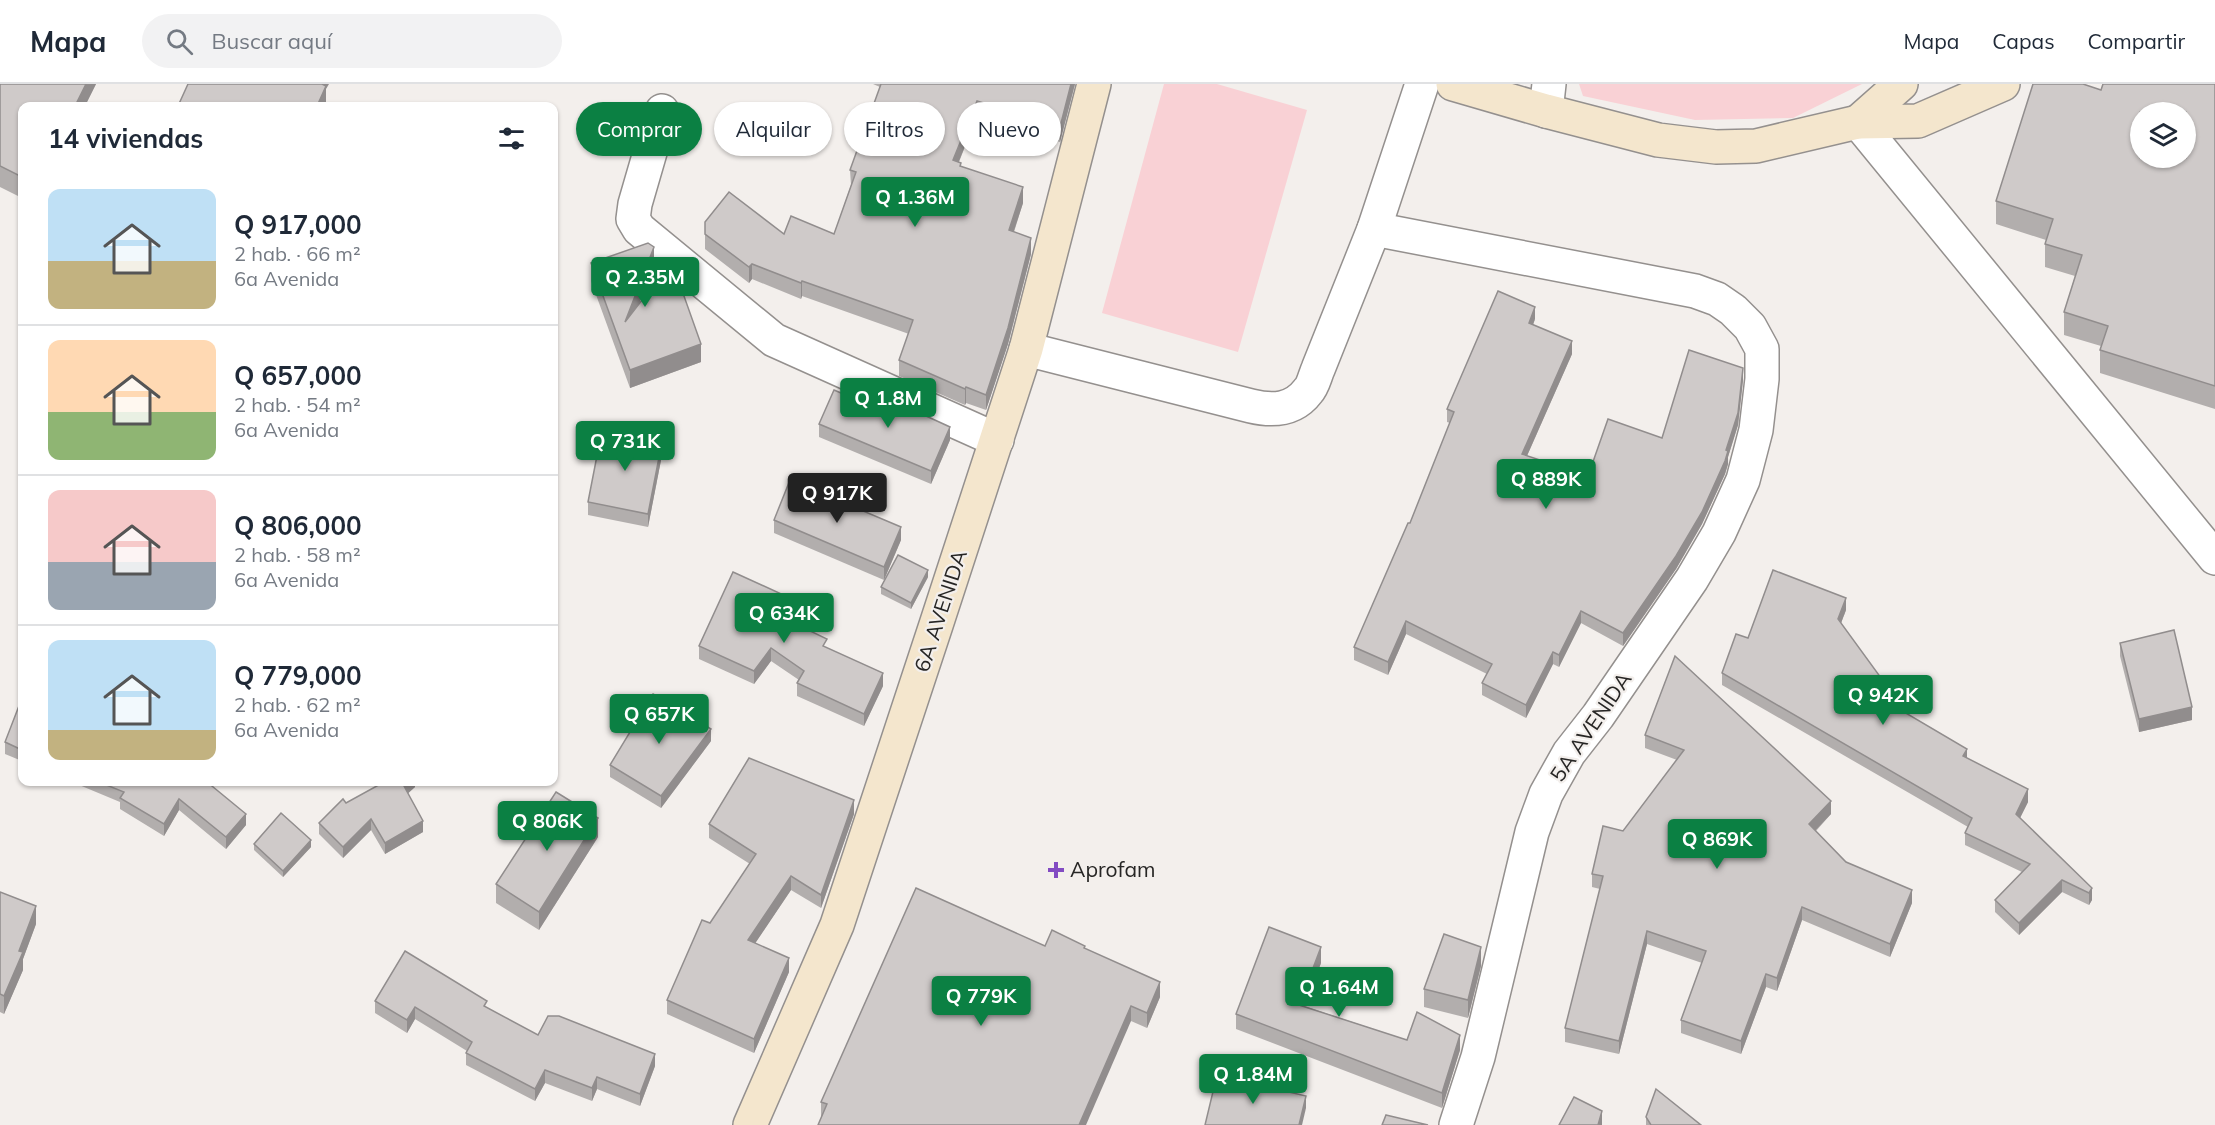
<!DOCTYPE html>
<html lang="es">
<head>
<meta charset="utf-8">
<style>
  :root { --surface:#fff; --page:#f2f2f3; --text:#1f2937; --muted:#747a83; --line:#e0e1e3; --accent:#0b8043 }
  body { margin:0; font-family:Mulish,sans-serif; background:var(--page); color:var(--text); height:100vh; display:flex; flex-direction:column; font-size:22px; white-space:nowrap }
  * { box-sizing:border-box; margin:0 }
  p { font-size:20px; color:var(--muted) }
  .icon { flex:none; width:33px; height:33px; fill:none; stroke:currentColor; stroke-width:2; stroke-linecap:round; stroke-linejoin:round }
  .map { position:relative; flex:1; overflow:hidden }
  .side { position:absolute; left:18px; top:18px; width:540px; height:684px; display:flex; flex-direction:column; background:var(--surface); border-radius:12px; box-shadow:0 2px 4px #0004 }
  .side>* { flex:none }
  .hud { position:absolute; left:576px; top:18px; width:570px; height:54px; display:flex; gap:12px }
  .buttons { position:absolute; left:2130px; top:18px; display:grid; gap:12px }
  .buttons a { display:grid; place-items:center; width:66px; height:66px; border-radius:50%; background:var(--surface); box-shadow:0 2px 4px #0004; font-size:30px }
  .price { position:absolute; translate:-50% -51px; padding:0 14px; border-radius:6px; background:var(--accent); color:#fff; font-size:20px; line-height:39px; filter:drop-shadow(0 2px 3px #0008) }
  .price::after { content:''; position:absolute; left:50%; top:36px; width:18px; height:14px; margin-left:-9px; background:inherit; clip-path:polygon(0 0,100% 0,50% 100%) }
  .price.selected { background:#222; color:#fff }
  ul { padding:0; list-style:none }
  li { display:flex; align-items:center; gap:18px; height:150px; padding:0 30px }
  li+li { border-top:2px solid var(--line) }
  li span { display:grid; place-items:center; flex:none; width:168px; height:120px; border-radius:12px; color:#555 }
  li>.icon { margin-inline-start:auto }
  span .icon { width:72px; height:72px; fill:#fffc; stroke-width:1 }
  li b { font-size:26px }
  h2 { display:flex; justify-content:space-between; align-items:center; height:72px; padding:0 30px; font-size:26px }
  .chip { padding:0 21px; border-radius:27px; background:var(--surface); box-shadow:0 2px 4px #0004; font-size:21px; line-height:54px }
  .chip.selected { background:var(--accent); color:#fff }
  header { display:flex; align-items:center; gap:36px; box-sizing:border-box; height:84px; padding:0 30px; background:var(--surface); border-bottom:2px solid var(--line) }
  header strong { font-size:28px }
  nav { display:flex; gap:33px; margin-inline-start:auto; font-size:21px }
  .search { width:420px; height:54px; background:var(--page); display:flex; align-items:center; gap:15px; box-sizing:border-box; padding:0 21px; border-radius:33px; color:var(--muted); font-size:22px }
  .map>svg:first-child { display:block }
  .green { fill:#f9d1d5 }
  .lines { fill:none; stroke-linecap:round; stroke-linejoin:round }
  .street-casing { stroke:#94908e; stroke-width:36 }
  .secondary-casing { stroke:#94908e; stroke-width:36 }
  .street { stroke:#fff; stroke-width:33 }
  .secondary { stroke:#f4e6cd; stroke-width:33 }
  .wall { fill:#b2aead }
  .shaded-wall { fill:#918d8d }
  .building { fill:#cfcac9; stroke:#918d8d; stroke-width:1.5; fill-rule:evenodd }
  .poi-dot { fill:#824bc2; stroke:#f3efec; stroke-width:2 }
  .labels { text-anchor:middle; stroke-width:4.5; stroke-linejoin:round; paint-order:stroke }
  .street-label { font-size:21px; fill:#272625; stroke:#f3efec }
  .poi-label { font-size:21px; fill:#272625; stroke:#f3efec; text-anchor:start }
</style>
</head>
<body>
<header>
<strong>Mapa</strong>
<div class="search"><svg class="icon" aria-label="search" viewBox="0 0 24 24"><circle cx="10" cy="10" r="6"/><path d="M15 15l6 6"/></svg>Buscar aquí</div>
<nav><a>Mapa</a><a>Capas</a><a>Compartir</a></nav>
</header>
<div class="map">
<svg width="2215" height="1041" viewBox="0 0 2215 1041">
  <rect width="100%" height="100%" fill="#f3efec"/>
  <!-- green -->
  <g class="green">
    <path d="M 1164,0 L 1217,0 L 1307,26 L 1238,268 L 1102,229 Z"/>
    <path d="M 1579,0 L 1862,0 L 1793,34 L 1695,36 L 1583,12 Z"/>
  </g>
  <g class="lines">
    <defs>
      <g id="street">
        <path d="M 662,27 L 635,120 L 633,135 L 639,145 L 774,256 L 997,356"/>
        <path d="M 1546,27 L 1549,0"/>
        <path d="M 1858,38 L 2215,474"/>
        <path d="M 1374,145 L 1695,207 L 1717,215 L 1733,226 L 1750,243 L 1762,265 L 1762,295 L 1756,346 L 1743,396 L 1719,449 L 1692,495 L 1598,632 L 1569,669 L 1546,710 L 1532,748 L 1478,973 L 1456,1041"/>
        <path d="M 1026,265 L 1251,322 C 1272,327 1293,327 1308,307 C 1313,302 1315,292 1318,285 L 1374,145 L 1422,0"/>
      </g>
      <g id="secondary">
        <path d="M 1453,0 L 1546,27 L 1658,56 L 1716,63 L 1756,62 L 1858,38 L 1918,37 L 2003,0"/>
        <path d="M 1858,38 L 1901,0"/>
        <path d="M 750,1041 L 837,841 L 936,541 L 1026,265 L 1094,0"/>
      </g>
    </defs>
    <!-- street casing -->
    <use href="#street" class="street-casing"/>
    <!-- secondary casing -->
    <use href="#secondary" class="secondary-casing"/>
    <!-- street -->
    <use href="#street" class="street"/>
    <!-- secondary -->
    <use href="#secondary" class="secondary"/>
  </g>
  <!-- wall -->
  <g class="wall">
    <path d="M 0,0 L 96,0 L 85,22 L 22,22 L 22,114 L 0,103 Z"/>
    <path d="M 873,0 L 1075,0 L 1060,58 L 977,32 L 959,78 L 961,83 L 1023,119 L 1014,148 L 1031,170 L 1008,260 L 986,326 L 966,319 L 965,321 L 899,292 L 899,276 L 909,250 L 802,212 L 801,215 L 752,195 L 749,199 L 705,165 L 705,138 L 784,150 L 834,150 L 851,101 L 850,86 L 880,3 Z"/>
    <path d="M 2215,0 L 2215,325 L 2100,289 L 2100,266 L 2101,262 L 2064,251 L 2064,228 L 2075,192 L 2045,183 L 2045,160 L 2046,156 L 1996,140 L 1996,117 L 2101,6 Z"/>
    <path d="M 591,179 L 654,181 L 639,220 L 701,278 L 630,304 L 591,197 Z"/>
    <path d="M 1535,235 L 1533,241 L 1572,270 L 1527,372 L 1588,392 L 1662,354 L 1743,296 L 1738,341 L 1728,373 L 1728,380 L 1725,390 L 1702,440 L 1676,485 L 1623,562 L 1581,539 L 1559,583 L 1553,580 L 1526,634 L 1482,611 L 1482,599 L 1487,590 L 1406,550 L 1388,591 L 1354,576 L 1354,563 L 1410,439 L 1450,339 L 1447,338 L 1447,325 Z"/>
    <path d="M 819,340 L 950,356 L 931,400 L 819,353 Z"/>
    <path d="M 662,371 L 648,443 L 588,431 L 588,418 Z"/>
    <path d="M 774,436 L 901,456 L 884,496 L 774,449 Z"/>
    <path d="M 928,493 L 911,525 L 881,510 L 881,503 Z"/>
    <path d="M 788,526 L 784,535 L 883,602 L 864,642 L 797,612 L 797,599 L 799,596 L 771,577 L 754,600 L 699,575 L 699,562 Z"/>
    <path d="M 1846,526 L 1841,539 L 1884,610 L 1879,614 L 2028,718 L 2020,734 L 2092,804 L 2092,816 L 2089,821 L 2062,808 L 2019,851 L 1995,828 L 1995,816 L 2022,788 L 1965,761 L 1965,749 L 1968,743 L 1722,601 L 1722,589 L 1748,554 Z"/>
    <path d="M 2120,559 L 2192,636 L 2139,648 L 2120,572 Z"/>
    <path d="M 1675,572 L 1831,730 L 1816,747 L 1846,778 L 1912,819 L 1890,873 L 1802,836 L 1777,907 L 1766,903 L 1741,970 L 1681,949 L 1681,936 L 1702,879 L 1647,860 L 1619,970 L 1565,958 L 1565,944 L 1600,805 L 1592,803 L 1592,790 L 1677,676 L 1645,664 L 1645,651 Z"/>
    <path d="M 22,614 L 22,677 L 5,670 L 5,658 Z"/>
    <path d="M 711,657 L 661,724 L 610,693 L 610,681 Z"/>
    <path d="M 72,698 L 207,698 L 246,741 L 226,765 L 179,726 L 164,752 L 120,725 L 120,718 Z"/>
    <path d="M 415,698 L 415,703 L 408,709 L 423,748 L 385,770 L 371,746 L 343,774 L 319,750 L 319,739 L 346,719 Z"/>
    <path d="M 854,730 L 821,824 L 791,806 L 755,859 L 789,888 L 754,969 L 667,930 L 667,916 L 710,839 L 750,780 L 709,754 L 709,740 Z"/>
    <path d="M 598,753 L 539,846 L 496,819 L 496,800 Z"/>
    <path d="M 254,760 L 311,763 L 283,793 L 254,766 Z"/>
    <path d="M 0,808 L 36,840 L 23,875 L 23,886 L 4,930 L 0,928 Z"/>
    <path d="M 1045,862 L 1085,865 L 1160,913 L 1147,944 L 1131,937 L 821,1033 L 821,1018 Z"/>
    <path d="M 1321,879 L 1304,922 L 1407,956 L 1460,966 L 1442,1024 L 1236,945 L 1236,930 Z"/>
    <path d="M 1481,882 L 1468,934 L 1424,923 L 1424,905 Z"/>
    <path d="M 375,917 L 487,924 L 538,951 L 655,982 L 640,1022 L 597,1005 L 592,1017 L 545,999 L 535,1017 L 466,981 L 466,969 L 467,967 L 415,935 L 407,949 L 375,929 Z"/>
    <path d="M 1646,1033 L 1701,1041 L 1646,1041 Z"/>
  </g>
  <!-- shaded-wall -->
  <g class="shaded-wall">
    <path d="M 86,0 L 96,0 L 85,22 L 75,22 Z"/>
    <path d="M 321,0 L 329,0 L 326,5 L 326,19 L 325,22 L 317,22 Z"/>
    <path d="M 1071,0 L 1075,0 L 1060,58 L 1060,43 Z"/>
    <path d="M 977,17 L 977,32 L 953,92 L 953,76 Z"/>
    <path d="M 1023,103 L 1023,119 L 1009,162 L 1009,146 Z"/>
    <path d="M 1031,154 L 1031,170 L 1008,260 L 986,326 L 986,311 Z"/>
    <path d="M 654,163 L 654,181 L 625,256 L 625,238 Z"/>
    <path d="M 752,180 L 752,195 L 749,199 L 749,183 Z"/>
    <path d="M 802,197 L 802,212 L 801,215 L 801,199 Z"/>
    <path d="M 1535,223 L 1535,235 L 1529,251 L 1529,239 Z"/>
    <path d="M 1572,257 L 1572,270 L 1522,383 L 1522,370 Z"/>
    <path d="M 701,260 L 701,278 L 630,304 L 630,286 Z"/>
    <path d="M 1743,284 L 1743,296 L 1738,341 L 1728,373 L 1728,380 L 1725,390 L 1702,440 L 1676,485 L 1623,562 L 1623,549 L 1726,366 Z"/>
    <path d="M 966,303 L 966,319 L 965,321 L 965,305 Z"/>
    <path d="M 950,343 L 950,356 L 931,400 L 931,387 Z"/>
    <path d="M 662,358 L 662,371 L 648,443 L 648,430 Z"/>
    <path d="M 901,443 L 901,456 L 884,496 L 884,483 Z"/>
    <path d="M 928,486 L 928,493 L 911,525 L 911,519 Z"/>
    <path d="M 788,513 L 788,526 L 779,545 L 779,532 Z"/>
    <path d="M 1846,514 L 1846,526 L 1838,547 L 1838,535 Z"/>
    <path d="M 1581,527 L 1581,539 L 1559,583 L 1559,571 Z"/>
    <path d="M 1406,537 L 1406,550 L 1388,591 L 1388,578 Z"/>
    <path d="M 771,564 L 771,577 L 754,600 L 754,587 Z"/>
    <path d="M 1553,568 L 1553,580 L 1526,634 L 1526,621 Z"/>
    <path d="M 883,589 L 883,602 L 864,642 L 864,630 Z"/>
    <path d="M 1884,598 L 1884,610 L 1870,620 L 1870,608 Z"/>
    <path d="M 2192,623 L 2192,636 L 2139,648 L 2139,635 Z"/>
    <path d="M 711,645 L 711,657 L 661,724 L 661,712 Z"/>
    <path d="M 1967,665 L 1967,677 L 1963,672 Z"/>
    <path d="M 409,698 L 415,698 L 415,703 L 404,713 L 404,702 Z"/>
    <path d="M 2028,705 L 2028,718 L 2016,742 L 2016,730 Z"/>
    <path d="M 179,715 L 179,726 L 164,752 L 164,740 Z"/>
    <path d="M 854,716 L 854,730 L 821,824 L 821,811 Z"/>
    <path d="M 1831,717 L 1831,730 L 1809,753 L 1809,740 Z"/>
    <path d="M 246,730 L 246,741 L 226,765 L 226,753 Z"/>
    <path d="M 598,734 L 598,753 L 539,846 L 539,828 Z"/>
    <path d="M 371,735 L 371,746 L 343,774 L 343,763 Z"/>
    <path d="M 423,737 L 423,748 L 385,770 L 385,759 Z"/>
    <path d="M 311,756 L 311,763 L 283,793 L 283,787 Z"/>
    <path d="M 791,792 L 791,806 L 748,870 L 748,856 Z"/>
    <path d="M 2062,796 L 2062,808 L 2019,851 L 2019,839 Z"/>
    <path d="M 2092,804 L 2092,816 L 2089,821 L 2089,809 Z"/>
    <path d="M 1912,806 L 1912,819 L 1890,873 L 1890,860 Z"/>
    <path d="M 36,822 L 36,840 L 23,875 L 23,886 L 4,930 L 4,912 L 19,867 Z"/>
    <path d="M 1802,823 L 1802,836 L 1777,907 L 1777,894 Z"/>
    <path d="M 1647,847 L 1647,860 L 1619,970 L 1619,957 Z"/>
    <path d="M 1321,863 L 1321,879 L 1299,936 L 1299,921 Z"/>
    <path d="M 1481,863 L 1481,882 L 1468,934 L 1468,916 Z"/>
    <path d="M 789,874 L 789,888 L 754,969 L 754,955 Z"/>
    <path d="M 1766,890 L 1766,903 L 1741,970 L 1741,957 Z"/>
    <path d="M 1160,898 L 1160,913 L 1147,944 L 1147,929 Z"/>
    <path d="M 1131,922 L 1131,937 L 1086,1041 L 1079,1041 Z"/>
    <path d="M 415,923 L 415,935 L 407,949 L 407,936 Z"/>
    <path d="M 1460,951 L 1460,966 L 1442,1024 L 1442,1009 Z"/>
    <path d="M 655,970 L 655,982 L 640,1022 L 640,1010 Z"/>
    <path d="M 545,986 L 545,999 L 535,1017 L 535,1005 Z"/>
    <path d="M 597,993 L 597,1005 L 592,1017 L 592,1004 Z"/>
    <path d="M 1306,1012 L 1306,1024 L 1302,1041 L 1299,1041 Z"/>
    <path d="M 1602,1027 L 1602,1041 L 1598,1041 Z"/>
  </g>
  <!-- building -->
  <g class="building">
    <path d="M 0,0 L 86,0 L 75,22 L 22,22 L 22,93 L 0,82 Z"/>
    <path d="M 188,0 L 322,0 L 326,2 L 317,22 L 178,22 Z"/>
    <path d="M 881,0 L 1071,0 L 1060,43 L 977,17 L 953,76 L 961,79 L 960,82 L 1023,103 L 1009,146 L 1031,154 L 1008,244 L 986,311 L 966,303 L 965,305 L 899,276 L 913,236 L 802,197 L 801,199 L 752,180 L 749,183 L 705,150 L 705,138 L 729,108 L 784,150 L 791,132 L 834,150 L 856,88 L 850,86 Z"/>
    <path d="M 2033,0 L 2083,0 L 2101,6 L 2103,0 L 2215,0 L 2215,302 L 2100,266 L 2108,242 L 2064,228 L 2082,171 L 2045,160 L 2053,135 L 1996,117 ZM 2140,28 L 2186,28 L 2186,74 L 2140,74 Z"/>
    <path d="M 648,159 L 654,163 L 625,238 L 656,198 L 673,181 L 701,260 L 630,286 L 591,179 Z"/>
    <path d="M 1498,207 L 1535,223 L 1529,239 L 1572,257 L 1522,370 L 1588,392 L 1608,335 L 1662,354 L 1689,266 L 1743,284 L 1738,329 L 1726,366 L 1728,367 L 1725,377 L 1702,428 L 1676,472 L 1623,549 L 1581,527 L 1559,571 L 1553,568 L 1526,621 L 1482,599 L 1492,580 L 1406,537 L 1388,578 L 1354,563 L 1408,439 L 1410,439 L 1454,328 L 1447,325 Z"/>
    <path d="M 834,306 L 883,327 L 887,314 L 950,343 L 931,387 L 819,340 Z"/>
    <path d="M 602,346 L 662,358 L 648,430 L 588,418 Z"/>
    <path d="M 790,396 L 901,443 L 884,483 L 774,436 Z"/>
    <path d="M 898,471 L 928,486 L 911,519 L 881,503 Z"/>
    <path d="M 1773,486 L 1846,514 L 1838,535 L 1884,598 L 1870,608 L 1967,665 L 1963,672 L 2028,705 L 2016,730 L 2092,804 L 2089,809 L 2062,796 L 2019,839 L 1995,816 L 2030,780 L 1965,749 L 1972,734 L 1722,589 L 1736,550 L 1748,554 Z"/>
    <path d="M 733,488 L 788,513 L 779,532 L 827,555 L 823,562 L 883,589 L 864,630 L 797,599 L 804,587 L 771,564 L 754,587 L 699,562 Z"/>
    <path d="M 2174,546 L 2192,623 L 2139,635 L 2120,559 Z"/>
    <path d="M 1675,572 L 1831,717 L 1809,740 L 1846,778 L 1912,806 L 1890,860 L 1802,823 L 1777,894 L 1766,890 L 1741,957 L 1681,936 L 1706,867 L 1647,847 L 1619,957 L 1565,944 L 1603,792 L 1592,790 L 1603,742 L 1623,747 L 1684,666 L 1645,651 Z"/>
    <path d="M 653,610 L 711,645 L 661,712 L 610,681 Z"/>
    <path d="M 22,614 L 22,666 L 5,658 Z"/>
    <path d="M 749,674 L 854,716 L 821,811 L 791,792 L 748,856 L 789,874 L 754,955 L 667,916 L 702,836 L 710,839 L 756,770 L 709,740 Z"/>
    <path d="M 99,698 L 207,698 L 246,730 L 226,753 L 179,715 L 164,740 L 120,714 L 124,708 Z"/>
    <path d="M 384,698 L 409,698 L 404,702 L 423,737 L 385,759 L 371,735 L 343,763 L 319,739 L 343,715 L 346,719 Z"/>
    <path d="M 556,708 L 598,734 L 539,828 L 496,800 Z"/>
    <path d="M 281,729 L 311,756 L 283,787 L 254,760 Z"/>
    <path d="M 916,804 L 1045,862 L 1052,846 L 1085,862 L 1084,864 L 1160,898 L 1147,929 L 1131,922 L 1079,1041 L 818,1041 L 827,1020 L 821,1018 Z"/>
    <path d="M 0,808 L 36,822 L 19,867 L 23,868 L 4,912 L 0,910 Z"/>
    <path d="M 1269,843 L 1321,863 L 1299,921 L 1407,956 L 1417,928 L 1460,951 L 1442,1009 L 1236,930 Z"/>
    <path d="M 1444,850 L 1481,863 L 1468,916 L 1424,905 Z"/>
    <path d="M 405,867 L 487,917 L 484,922 L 538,951 L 548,932 L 559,932 L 655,970 L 640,1010 L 597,993 L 592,1004 L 545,986 L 535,1005 L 466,969 L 472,958 L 415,923 L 407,936 L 375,917 Z"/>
    <path d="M 1217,991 L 1306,1012 L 1299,1041 L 1205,1041 Z"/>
    <path d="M 1656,1005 L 1701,1041 L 1651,1041 L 1646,1033 Z"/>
    <path d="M 1574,1013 L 1602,1027 L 1598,1041 L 1559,1041 Z"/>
    <path d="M 1386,1031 L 1428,1041 L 1382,1041 Z"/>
  </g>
  <!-- markers -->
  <path class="poi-dot" d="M1053 777h6v6h6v6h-6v6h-6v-6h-6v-6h6z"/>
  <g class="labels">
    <!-- street labels -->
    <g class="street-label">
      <text transform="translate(941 527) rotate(-72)" y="7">6A AVENIDA</text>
      <text transform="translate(1591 643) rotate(-56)" y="7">5A AVENIDA</text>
    </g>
    <!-- poi labels -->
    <g class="poi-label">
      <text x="1070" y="793">Aprofam</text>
    </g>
  </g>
</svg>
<div class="buttons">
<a><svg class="icon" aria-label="layers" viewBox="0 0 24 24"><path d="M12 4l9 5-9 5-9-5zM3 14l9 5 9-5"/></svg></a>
</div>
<b class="price" style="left:915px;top:144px">Q 1.36M</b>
<b class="price" style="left:645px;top:224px">Q 2.35M</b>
<b class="price" style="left:888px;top:345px">Q 1.8M</b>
<b class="price" style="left:625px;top:388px">Q 731K</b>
<b class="price" style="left:1546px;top:426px">Q 889K</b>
<b class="price selected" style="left:837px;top:440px">Q 917K</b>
<b class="price" style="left:784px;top:560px">Q 634K</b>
<b class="price" style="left:1883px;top:642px">Q 942K</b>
<b class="price" style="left:659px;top:661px">Q 657K</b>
<b class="price" style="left:547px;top:768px">Q 806K</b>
<b class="price" style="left:1717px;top:786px">Q 869K</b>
<b class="price" style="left:1339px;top:934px">Q 1.64M</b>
<b class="price" style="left:981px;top:943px">Q 779K</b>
<b class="price" style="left:1253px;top:1021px">Q 1.84M</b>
<div class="hud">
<a class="chip selected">Comprar</a>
<a class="chip">Alquilar</a>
<a class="chip">Filtros</a>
<a class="chip">Nuevo</a>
</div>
<section class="side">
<h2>14 viviendas<svg class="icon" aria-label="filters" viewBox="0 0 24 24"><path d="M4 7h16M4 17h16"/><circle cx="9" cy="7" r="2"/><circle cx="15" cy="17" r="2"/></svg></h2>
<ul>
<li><span style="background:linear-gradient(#bfe0f5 60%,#c2b280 0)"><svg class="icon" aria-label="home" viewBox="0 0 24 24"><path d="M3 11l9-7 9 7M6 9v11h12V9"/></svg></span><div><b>Q 917,000</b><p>2 hab. · 66 m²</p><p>6a Avenida</p></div></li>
<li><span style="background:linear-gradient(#ffd9b3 60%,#8fb573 0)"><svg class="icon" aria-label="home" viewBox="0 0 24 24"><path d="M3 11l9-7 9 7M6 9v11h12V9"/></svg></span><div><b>Q 657,000</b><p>2 hab. · 54 m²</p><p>6a Avenida</p></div></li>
<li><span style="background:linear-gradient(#f6c9c9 60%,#9aa5b1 0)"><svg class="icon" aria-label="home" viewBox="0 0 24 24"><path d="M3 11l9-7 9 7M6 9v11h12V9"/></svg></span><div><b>Q 806,000</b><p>2 hab. · 58 m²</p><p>6a Avenida</p></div></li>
<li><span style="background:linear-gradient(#bfe0f5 75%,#c2b280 0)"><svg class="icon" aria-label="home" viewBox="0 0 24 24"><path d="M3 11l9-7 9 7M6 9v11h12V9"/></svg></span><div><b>Q 779,000</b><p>2 hab. · 62 m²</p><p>6a Avenida</p></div></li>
</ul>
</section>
</div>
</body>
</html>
